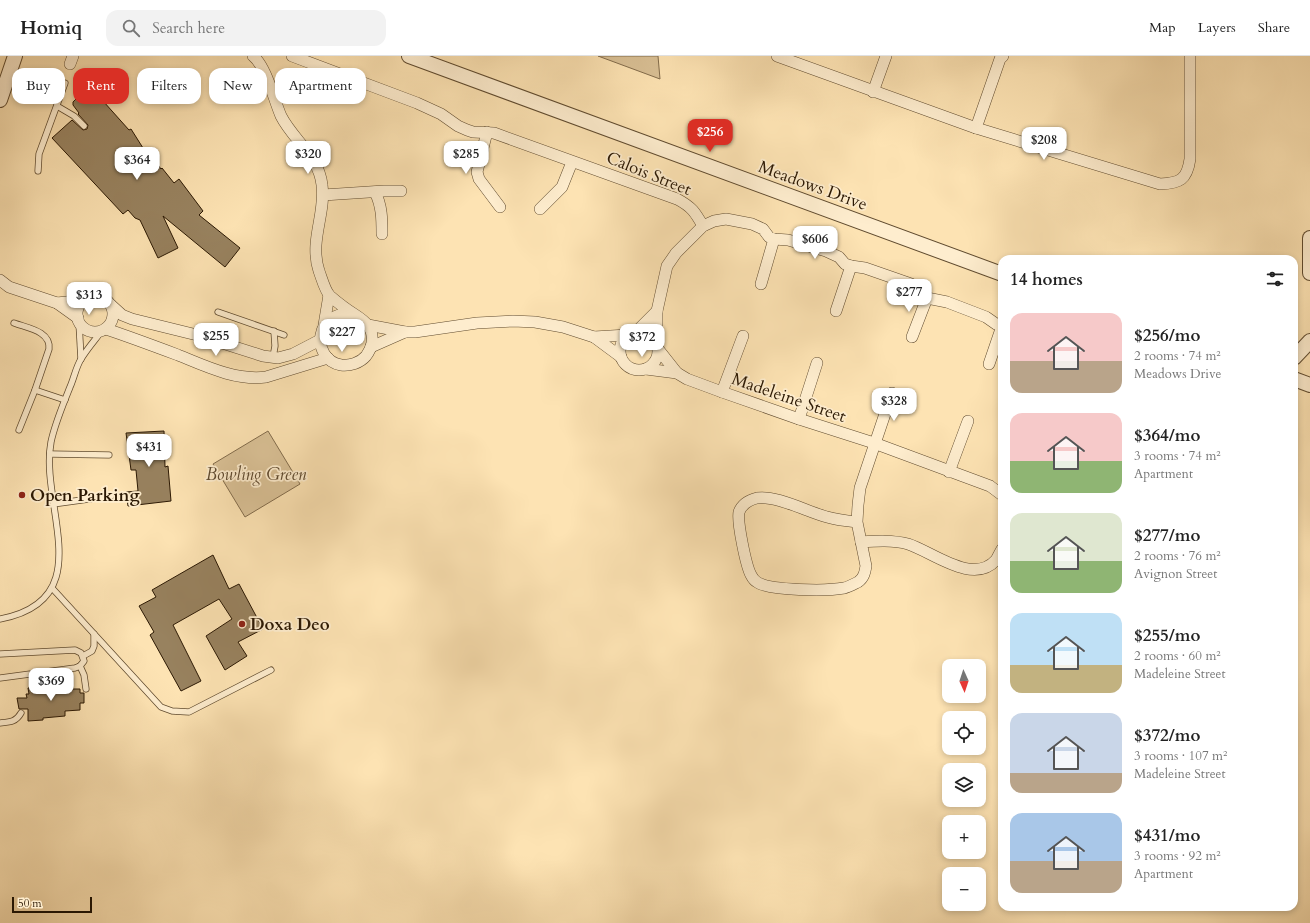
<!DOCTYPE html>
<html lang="en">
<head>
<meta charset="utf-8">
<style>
  :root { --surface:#fff; --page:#f2f2f2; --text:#222; --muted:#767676; --line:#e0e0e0; --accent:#d93025 }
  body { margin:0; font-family:Cardo,serif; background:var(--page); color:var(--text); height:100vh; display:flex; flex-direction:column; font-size:15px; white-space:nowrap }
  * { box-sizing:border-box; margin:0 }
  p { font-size:13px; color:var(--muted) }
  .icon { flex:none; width:22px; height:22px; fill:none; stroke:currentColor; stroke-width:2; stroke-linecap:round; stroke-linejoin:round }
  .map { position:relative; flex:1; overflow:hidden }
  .drawer { position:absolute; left:998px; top:199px; width:300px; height:656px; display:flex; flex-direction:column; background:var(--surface); border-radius:12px; box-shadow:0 2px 6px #0003 }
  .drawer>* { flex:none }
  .banner { position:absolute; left:12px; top:12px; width:380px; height:36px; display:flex; gap:8px }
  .needle { width:26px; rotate:177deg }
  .tools { position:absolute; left:942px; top:603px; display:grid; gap:8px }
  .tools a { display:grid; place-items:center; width:44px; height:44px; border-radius:8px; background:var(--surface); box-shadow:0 2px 6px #0003; font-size:20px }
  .scale { position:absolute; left:12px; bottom:10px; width:80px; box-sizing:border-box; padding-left:4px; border:2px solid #2b1803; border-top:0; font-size:11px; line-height:14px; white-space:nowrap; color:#2b1803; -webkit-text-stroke:3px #feedce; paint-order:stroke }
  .price { position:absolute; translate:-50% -34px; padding:0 9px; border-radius:8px; background:#fff; color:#222; font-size:13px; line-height:26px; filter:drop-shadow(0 1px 2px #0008) }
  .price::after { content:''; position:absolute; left:50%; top:24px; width:12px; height:9px; margin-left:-6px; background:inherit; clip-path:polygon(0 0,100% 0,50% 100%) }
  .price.on { background:var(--accent); color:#fff }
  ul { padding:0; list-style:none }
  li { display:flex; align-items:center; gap:12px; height:100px; padding:0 12px }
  li span { display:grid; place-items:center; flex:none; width:112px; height:80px; border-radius:12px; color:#555 }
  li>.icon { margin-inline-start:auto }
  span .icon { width:48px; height:48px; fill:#fffc; stroke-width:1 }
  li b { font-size:17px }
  h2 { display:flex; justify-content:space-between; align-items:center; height:48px; padding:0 12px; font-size:17px }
  .tag { padding:0 14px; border-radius:12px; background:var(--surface); box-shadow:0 2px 6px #0003; font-size:14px; line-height:36px }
  .tag.on { background:var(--accent); color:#fff }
  header { display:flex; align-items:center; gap:24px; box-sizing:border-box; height:56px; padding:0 20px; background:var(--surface); border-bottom:1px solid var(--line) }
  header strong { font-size:19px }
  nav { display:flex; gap:22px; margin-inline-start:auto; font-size:14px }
  .search { width:280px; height:36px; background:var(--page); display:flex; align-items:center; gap:10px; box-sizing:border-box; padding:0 14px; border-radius:12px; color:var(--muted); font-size:15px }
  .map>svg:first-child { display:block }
  .green { fill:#d9c095; stroke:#826c4c }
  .building { fill:#98825f; stroke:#2b1803 }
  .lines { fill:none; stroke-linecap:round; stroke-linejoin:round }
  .service-casing { stroke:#604b2f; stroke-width:7 }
  .minor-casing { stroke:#604b2f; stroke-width:12 }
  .tertiary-casing { stroke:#604b2f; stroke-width:16 }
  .service { stroke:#feedce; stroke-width:5.5 }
  .minor { stroke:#feedce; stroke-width:11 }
  .tertiary { stroke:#feedce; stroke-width:14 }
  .poi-dot { fill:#8f2418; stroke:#feedce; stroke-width:1.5 }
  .labels { text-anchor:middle; stroke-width:3.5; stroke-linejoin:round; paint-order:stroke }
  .street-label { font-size:17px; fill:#2b1803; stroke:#feedce }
  .park-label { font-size:17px; font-style:italic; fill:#5f4a2f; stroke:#feedce }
  .poi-label { font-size:17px; font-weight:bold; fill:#2b1803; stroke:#feedce; text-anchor:start }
</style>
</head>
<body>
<header>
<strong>Homiq</strong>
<div class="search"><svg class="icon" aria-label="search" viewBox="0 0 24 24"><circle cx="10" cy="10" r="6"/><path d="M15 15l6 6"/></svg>Search here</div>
<nav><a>Map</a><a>Layers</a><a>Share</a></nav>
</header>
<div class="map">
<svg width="1310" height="867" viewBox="0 0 1310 867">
  <rect width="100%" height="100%" fill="#fde3b3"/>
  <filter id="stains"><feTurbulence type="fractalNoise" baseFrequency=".005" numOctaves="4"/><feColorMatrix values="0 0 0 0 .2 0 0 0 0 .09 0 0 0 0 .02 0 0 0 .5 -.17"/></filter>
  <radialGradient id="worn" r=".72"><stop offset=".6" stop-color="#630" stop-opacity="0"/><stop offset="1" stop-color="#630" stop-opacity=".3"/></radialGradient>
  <!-- green -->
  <g class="green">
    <path d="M 598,0 L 658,0 L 660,23 Z"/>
    <path d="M 268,375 L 300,428 L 245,461 L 213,408 Z"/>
  </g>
  <!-- building -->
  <g class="building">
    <path d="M 95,36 L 129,74 L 131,73 L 155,111 L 158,109 L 161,113 L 162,112 L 174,127 L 179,123 L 203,155 L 199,159 L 240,192 L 225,211 L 163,160 L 178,192 L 158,202 L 140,164 L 135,162 L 128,154 L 123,158 L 52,82 L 72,64 L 83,74 L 87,73 L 88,69 L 78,58 L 79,57 L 73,49 L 73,46 L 77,42 L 83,38 Z"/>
    <path d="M 164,375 L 165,411 L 168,410 L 171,445 L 128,450 L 126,436 L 138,435 L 136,414 L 131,414 L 126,377 Z"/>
    <path d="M 213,499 L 229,533 L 239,528 L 263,573 L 238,586 L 247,600 L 225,614 L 206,580 L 232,563 L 219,543 L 173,569 L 201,625 L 181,635 L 150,579 L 154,576 L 139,550 L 156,541 L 152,534 Z"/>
    <path d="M 65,628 L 65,633 L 80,633 L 80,637 L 84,637 L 84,647 L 80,647 L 80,654 L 65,655 L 65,660 L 43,662 L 43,664 L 28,665 L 28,653 L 19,653 L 17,642 L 27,642 L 26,638 L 29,638 L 28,632 L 46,631 L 46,629 Z"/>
  </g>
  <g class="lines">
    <defs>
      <g id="service">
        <path d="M 57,50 L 74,60 L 84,70"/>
        <path d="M 38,115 L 39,98 L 65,27"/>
        <path d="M 218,256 L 284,279"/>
        <path d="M 14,267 C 27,272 51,275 49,293 L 35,334 L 19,374"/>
        <path d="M 79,267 L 81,303"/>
        <path d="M 273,301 L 275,290 L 274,275"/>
        <path d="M 35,334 L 65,344"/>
        <path d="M 50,398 L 109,399"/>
        <path d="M 53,448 L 111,440"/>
        <path d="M 52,532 L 161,651 L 172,655 L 189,656 L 271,614"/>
        <path d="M 0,563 C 101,544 39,450 51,386 C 55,367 63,349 70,331 C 74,322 76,311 81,303 C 87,293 95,284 101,276"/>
        <path d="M 0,598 L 75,594 L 81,597 L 84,605 L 80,610 L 75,612 L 0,622"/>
        <path d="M 83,600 L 92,595 L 94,590 L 94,578"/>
        <path d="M 80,610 L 84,619 L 86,633"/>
        <path d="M 0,667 C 10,666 16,666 21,657"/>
      </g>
      <g id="minor">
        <path d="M 253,0 C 266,10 274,44 281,60 C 293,84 319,100 322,129 C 326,158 309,185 319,215 C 322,223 325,235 330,240 C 337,246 346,253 354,258 C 365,265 374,272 372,287 C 371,292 369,296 366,300 C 360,307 350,310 341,309 C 310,303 314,253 354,258"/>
        <path d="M 292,0 L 417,47 L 441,58 L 458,70 L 467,74 L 473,76 L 494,77 L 677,143 C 692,151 695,156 703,170"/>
        <path d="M 777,0 L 976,72 L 1160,128 C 1180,127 1187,124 1190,103 L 1190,0"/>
        <path d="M 70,8 L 73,0"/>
        <path d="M 873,36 L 886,0"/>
        <path d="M 976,72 L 1000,3 L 1003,0"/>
        <path d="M 487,76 L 477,116 L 479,123 L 500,151"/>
        <path d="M 375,136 C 382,150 382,163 382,178"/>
        <path d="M 323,139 L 384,135 L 401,135"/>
        <path d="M 540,153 L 562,131 L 572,106"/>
        <path d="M 0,224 L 9,231 L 57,247 L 78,262"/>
        <path d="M 761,228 L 774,183"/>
        <circle cx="95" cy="258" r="18"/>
        <path d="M 57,247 L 85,244"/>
        <path d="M 111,249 L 122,259 L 132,263 L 197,279 L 263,300 L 278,302 L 293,298 L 320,284"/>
        <path d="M 836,255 L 851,210"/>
        <path d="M 324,269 L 329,239"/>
        <path d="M 368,269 L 405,276 L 415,276 L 477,267 L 513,265 L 535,266 L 563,271 L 594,281 L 627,279"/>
        <path d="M 106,273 C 130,281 154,290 178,299 C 205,310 236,325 266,321 L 328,302"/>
        <path d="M 637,275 L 657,255"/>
        <circle cx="639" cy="295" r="19"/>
        <path d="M 594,281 L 621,301"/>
        <path d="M 912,281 L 927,242"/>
        <path d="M 657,286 L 657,255 L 667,210 L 676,197 L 703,170 L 714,165 L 726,163 L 752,168 L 763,173 L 769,181 L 774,183 L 788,184 L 826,195 L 839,201 L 845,208 L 851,210 L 865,212 L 911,228 L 927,242 L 947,246 L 986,261 L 996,268 L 1002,270"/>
        <path d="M 371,291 L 405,276"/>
        <path d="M 658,293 L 677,317"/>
        <path d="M 989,308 L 1002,270"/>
        <path d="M 646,313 L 677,317 L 687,323 L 722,336 L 799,363 L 874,387 L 990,430 L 1002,439"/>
        <path d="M 722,336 L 743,280"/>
        <path d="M 799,363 L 817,307"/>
        <path d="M 949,416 L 968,365"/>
        <path d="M 857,466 C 847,465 837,464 827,461 C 808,456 776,439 757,442 C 749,444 742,448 739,456 C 737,466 746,510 751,519 C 752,521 755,525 757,526 C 769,535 828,535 844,532 C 849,531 854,528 858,526 C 864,522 865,516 866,510 L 857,466 L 858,449 L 860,432 L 892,337"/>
        <path d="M 861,486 C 877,485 893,484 908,488 C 931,495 973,530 996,504 C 998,501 1000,496 1002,493"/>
      </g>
      <g id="tertiary">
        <path d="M 409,0 L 1002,218"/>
        <path d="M 0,44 L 15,0"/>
        <path d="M 1310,182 L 1310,217"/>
        <path d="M 1294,302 L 1310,285"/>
        <path d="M 1294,323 L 1310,329"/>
      </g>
    </defs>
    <!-- service casing -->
    <use href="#service" class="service-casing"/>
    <!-- minor casing -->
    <use href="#minor" class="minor-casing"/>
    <!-- tertiary casing -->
    <use href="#tertiary" class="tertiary-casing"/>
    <!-- service -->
    <use href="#service" class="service"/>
    <!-- minor -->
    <use href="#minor" class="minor"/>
    <!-- tertiary -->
    <use href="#tertiary" class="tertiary"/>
  </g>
  <!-- markers -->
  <g class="poi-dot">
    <circle cx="22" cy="439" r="4"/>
    <circle cx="242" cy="568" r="4"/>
  </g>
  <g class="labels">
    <!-- street labels -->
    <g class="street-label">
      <text transform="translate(649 117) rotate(22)" y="6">Calois Street</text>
      <text transform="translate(813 129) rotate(20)" y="6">Meadows Drive</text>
      <text transform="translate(789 341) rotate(19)" y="6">Madeleine Street</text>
    </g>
    <!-- park labels -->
    <g class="park-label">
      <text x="256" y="424">Bowling Green</text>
    </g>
    <!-- poi labels -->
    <g class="poi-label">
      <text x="30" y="445">Open Parking</text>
      <text x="250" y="574">Doxa Deo</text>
    </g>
  </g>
  <rect width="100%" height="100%" filter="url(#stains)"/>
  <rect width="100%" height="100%" fill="url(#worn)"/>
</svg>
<div class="tools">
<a><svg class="needle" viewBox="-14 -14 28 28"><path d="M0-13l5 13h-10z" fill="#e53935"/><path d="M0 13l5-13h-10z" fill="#767676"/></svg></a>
<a><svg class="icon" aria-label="locate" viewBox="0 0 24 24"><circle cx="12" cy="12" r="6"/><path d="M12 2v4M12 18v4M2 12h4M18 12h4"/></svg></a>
<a><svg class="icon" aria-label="layers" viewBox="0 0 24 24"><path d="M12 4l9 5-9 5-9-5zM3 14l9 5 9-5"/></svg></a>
<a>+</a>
<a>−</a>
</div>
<div class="scale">50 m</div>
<b class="price on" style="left:710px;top:97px">$256</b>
<b class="price" style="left:1044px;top:105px">$208</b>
<b class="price" style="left:308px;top:119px">$320</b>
<b class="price" style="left:466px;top:119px">$285</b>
<b class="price" style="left:137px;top:125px">$364</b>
<b class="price" style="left:815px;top:204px">$606</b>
<b class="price" style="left:909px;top:257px">$277</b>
<b class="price" style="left:89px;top:260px">$313</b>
<b class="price" style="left:342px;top:297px">$227</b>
<b class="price" style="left:216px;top:301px">$255</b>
<b class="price" style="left:642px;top:302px">$372</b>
<b class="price" style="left:894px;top:366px">$328</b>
<b class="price" style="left:149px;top:412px">$431</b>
<b class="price" style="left:51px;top:646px">$369</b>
<div class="banner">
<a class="tag">Buy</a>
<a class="tag on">Rent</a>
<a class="tag">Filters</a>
<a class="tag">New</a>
<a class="tag">Apartment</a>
</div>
<section class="drawer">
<h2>14 homes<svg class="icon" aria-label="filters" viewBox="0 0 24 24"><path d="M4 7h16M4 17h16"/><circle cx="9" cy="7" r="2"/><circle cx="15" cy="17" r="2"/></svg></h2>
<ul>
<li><span style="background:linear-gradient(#f6c9c9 60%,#b9a48a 0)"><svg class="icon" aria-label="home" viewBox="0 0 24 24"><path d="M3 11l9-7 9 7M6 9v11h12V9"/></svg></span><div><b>$256/mo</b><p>2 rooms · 74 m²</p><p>Meadows Drive</p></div></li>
<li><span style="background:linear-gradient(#f6c9c9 60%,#8fb573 0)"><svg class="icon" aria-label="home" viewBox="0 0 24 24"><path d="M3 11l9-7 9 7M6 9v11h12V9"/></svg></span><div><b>$364/mo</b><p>3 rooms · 74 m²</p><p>Apartment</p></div></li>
<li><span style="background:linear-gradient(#dfe7d0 60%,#8fb573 0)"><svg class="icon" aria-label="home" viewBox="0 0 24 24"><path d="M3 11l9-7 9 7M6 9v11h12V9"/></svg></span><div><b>$277/mo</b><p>2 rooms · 76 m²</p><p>Avignon Street</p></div></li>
<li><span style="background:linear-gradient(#bfe0f5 65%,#c2b280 0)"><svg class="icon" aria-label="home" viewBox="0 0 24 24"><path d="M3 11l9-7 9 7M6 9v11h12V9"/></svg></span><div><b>$255/mo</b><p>2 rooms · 60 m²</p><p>Madeleine Street</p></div></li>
<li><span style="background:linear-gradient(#c9d6e8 75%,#b9a48a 0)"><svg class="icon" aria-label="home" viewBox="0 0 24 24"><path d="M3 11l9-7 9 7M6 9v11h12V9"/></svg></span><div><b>$372/mo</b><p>3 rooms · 107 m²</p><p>Madeleine Street</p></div></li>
<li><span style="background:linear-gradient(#a9c7e8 60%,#b9a48a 0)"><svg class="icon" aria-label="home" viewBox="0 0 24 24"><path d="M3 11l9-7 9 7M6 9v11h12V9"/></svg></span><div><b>$431/mo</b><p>3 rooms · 92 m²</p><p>Apartment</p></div></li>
</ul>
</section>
</div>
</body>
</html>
